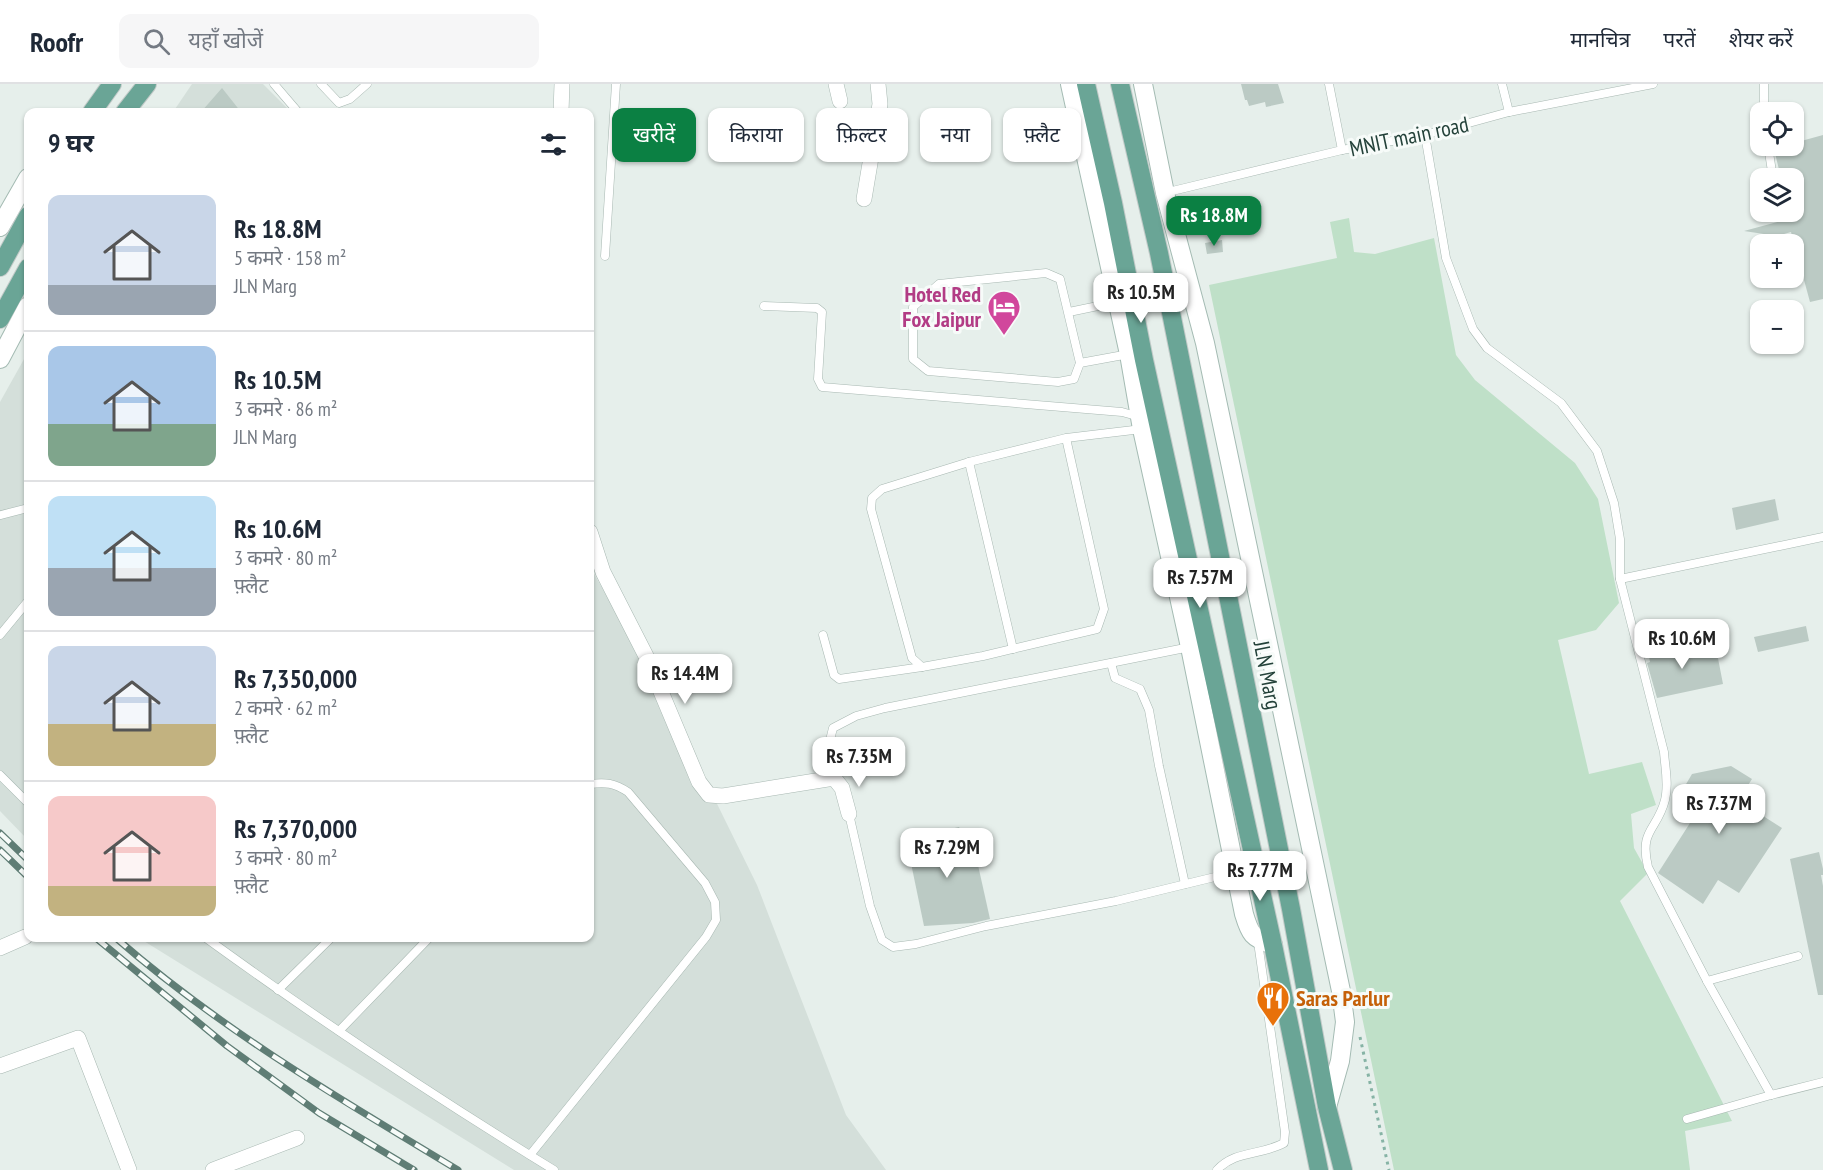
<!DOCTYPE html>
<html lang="hi">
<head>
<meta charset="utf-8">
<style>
  :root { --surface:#fff; --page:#f6f6f7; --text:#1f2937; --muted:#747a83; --line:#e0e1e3; --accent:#0b8043 }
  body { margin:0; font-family:"PT Sans Narrow","Noto Sans Devanagari",sans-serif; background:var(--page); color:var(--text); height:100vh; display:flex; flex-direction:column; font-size:22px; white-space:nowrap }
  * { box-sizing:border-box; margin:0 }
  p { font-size:20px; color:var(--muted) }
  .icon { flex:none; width:33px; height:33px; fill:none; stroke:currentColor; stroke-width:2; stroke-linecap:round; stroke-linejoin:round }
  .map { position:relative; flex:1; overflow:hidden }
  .drawer { position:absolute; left:24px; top:24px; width:570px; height:834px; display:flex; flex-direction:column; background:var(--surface); border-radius:12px; box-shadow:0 2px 4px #0004 }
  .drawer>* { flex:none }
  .guide { position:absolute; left:612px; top:24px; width:570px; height:54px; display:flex; gap:12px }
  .tools { position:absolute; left:1750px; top:18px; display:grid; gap:12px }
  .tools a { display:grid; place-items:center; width:54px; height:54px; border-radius:12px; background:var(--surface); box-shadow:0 2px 4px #0004; font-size:30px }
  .price { position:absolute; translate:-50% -51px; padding:0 14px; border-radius:12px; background:#fff; color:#222; font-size:20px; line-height:39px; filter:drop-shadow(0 2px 3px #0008) }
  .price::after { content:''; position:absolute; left:50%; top:36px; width:18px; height:14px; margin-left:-9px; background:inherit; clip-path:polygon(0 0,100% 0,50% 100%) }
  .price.on { background:var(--accent); color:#fff }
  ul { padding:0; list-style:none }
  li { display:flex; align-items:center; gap:18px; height:150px; padding:0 24px }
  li+li { border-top:2px solid var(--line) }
  li span { display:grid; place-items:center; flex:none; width:168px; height:120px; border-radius:12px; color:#555 }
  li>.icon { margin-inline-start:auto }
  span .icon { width:72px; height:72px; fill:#fffc; stroke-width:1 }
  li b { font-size:26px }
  h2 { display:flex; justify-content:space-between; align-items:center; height:72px; padding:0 24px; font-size:26px }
  .pill { padding:0 21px; border-radius:12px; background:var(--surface); box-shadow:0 2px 4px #0004; font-size:21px; line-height:54px }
  .pill.on { background:var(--accent); color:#fff }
  header { display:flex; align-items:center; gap:36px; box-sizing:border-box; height:84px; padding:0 30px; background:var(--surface); border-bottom:2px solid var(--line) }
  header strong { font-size:28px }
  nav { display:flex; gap:33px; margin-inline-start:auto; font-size:21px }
  .search { width:420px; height:54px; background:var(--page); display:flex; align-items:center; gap:15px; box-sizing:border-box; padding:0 21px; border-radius:12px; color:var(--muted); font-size:22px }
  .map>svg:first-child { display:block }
  .built { fill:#d4dfda }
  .green { fill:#bfe0c8 }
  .building { fill:#bbcac4 }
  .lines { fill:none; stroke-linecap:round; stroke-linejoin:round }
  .lane-casing { stroke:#a8b8b2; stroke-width:9 }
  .street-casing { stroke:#a8b8b2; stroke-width:16 }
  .secondary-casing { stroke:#a4bbb3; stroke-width:20 }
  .primary-casing { stroke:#c2cac8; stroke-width:20 }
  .path { stroke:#86b3a5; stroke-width:3; stroke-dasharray:3 4.5; stroke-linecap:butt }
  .lane { stroke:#fff; stroke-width:8 }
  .street { stroke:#fff; stroke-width:15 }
  .secondary { stroke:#fff; stroke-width:18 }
  .primary { stroke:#6aa596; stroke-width:18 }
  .rail-casing { stroke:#5f7d75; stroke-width:7 }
  .rail { stroke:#f7fbf9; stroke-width:4.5; stroke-dasharray:14; stroke-linecap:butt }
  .labels { text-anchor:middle; stroke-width:6; stroke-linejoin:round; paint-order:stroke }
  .street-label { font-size:22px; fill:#24423a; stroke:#f7fbf9 }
  .hotel-label { font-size:22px; font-weight:bold; fill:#b23c85; stroke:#f7fbf9; text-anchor:end }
  .food-label { font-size:22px; font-weight:bold; fill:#c56008; stroke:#f7fbf9; text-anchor:start }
</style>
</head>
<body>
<header>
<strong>Roofr</strong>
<div class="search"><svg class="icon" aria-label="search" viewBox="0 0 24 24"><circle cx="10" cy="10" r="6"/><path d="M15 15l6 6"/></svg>यहाँ खोजें</div>
<nav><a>मानचित्र</a><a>परतें</a><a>शेयर करें</a></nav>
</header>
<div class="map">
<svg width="1823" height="1086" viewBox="0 0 1823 1086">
  <rect width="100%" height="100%" fill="#e6efeb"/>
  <!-- built -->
  <g class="built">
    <path d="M 192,0 L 263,0 L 291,28 L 173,28 Z"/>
    <path d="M 28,268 L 28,756 L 0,727 L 0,318 Z"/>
    <path d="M 590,483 L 659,602 L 757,801 L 846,1031 L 886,1086 L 514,1086 L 139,854 L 590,854 Z"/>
  </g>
  <!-- green -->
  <path class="green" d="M 1349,134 L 1354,168 L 1375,170 L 1434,154 L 1456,271 L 1475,296 L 1575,379 L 1598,415 L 1619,519 L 1596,546 L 1558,556 L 1589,690 L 1642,678 L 1656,721 L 1631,730 L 1634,764 L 1648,789 L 1620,817 L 1732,1037 L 1685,1047 L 1690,1086 L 1394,1086 L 1209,201 L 1337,174 L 1330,138 Z"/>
  <!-- building -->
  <g class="building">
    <path d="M 1241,0 L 1278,0 L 1284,19 L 1266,23 L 1265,18 L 1249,22 L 1247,16 L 1245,16 Z"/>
    <path d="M 222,4 L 241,28 L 201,28 Z"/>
    <path d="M 1823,51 L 1823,215 L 1810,218 L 1791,148 L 1777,152 L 1744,147 L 1792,134 L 1790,128 L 1794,128 L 1794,94 L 1781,94 L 1774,65 L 1794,62 L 1794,59 Z"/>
    <path d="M 1222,156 L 1223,168 L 1207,170 L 1205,159 Z"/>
    <path d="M 1775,415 L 1779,436 L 1736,446 L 1732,424 Z"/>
    <path d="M 1806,542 L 1809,557 L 1758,568 L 1754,553 Z"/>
    <path d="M 1670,557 L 1674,573 L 1716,564 L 1723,600 L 1657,614 L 1647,579 L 1650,578 L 1647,562 Z"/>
    <path d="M 1731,682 L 1752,695 L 1745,706 L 1749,723 L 1782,744 L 1739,809 L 1718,796 L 1703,820 L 1658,789 L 1690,739 L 1689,731 L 1704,727 L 1679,712 L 1692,690 Z"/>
    <path d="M 959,743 L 976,772 L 990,835 L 973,839 L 924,842 L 906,755 Z"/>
    <path d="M 1819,768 L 1823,785 L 1823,791 L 1821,791 L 1823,802 L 1823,911 L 1818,911 L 1790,775 Z"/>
  </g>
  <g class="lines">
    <defs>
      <g id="lane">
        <path d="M 274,0 L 298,28"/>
        <path d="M 321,0 L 339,19 L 350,15 L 367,0"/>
        <path d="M 1329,0 L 1342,66"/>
        <path d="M 1502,0 L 1509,28"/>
        <path d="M 1764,0 L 1764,28"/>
        <path d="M 1425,51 L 1446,174 L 1473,245 L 1487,264 L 1561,319 L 1597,367 L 1614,419 L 1620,455 L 1620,495 L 1664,668 C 1665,683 1669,700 1665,716 C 1657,747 1639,745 1648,783 L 1707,897 L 1771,1011"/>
        <path d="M 1768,62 L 1773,94"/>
        <path d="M 1164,109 L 1342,66 L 1425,51 L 1509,28 L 1653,0"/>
        <path d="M 1779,128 L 1779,130"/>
        <path d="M 605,172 L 616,0"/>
        <path d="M 1046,189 L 1060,195 L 1080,279 L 1074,295 L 1058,298 L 928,287 L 913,275 L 913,223 L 939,200 Z"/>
        <path d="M 764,222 L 817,224 L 822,228 L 818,295 L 822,303 L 1122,328 L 1140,333"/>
        <path d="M 1069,228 L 1117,218"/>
        <path d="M 1080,279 L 1129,270"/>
        <path d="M 1066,354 L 1104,525 L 1097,545 L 983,572 L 922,583 L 912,574 L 871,425 L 872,414 L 882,405 L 969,378 L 1066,354 L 1142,345"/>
        <path d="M 969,378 L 1013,565"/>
        <path d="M 1,431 L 28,424"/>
        <path d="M 1620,495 L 1823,453"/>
        <path d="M 0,551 L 28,517"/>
        <path d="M 823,551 L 834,591 L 839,595 L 922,583"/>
        <path d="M 1111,579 L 1115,594 L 1140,605 L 1149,626 L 1159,682 L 1185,800"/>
        <path d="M 0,691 L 28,719"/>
        <path d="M 834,694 L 830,656 L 833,644 L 856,632 L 885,624 L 1190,563"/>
        <path d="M 849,730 L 870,822 L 882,856 L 893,863 L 916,860 L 986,842 L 1116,817 L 1256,783"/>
        <path d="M 206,854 C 319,936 435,1013 554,1086"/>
        <path d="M 1707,897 L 1798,872"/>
        <path d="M 278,906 L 331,854"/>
        <path d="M 339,947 L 429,854"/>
        <path d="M 1687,1035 L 1771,1011 L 1823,998"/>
        <path d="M 530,1071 L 706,853 L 716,836 L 715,818 L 705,799 L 628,708 C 614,699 606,698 590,700"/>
        <path d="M 1217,1086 C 1235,1066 1260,1072 1284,1059 L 1285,1048 L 1258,858"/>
      </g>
      <g id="street">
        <path d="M 836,0 L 840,17"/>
        <path d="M 561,28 L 562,0"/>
        <path d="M 864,115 L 880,20 L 878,0"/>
        <path d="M 590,448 L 603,488 L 646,572 L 699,698 L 709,711 L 723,712 L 834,694 L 842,704 L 849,730"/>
        <path d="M 0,864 L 25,853"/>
        <path d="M 0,982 L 78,954 L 129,1086"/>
        <path d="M 213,1086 L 297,1054"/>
      </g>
      <g id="secondary">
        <path d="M 1070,0 L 1129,270 L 1142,345 L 1190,563 L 1244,830 C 1250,850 1252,854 1273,861"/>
        <path d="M 1143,0 L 1165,109 L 1205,259 L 1341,907 L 1345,938 L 1340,977 L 1327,1023"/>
        <path d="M 0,143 L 28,94"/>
        <path d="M 0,275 L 28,222"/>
      </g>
      <g id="primary">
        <path d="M 1086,0 L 1113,119 L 1144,276 L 1273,861 L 1319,1086"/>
        <path d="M 1120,0 L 1159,169 L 1291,825 L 1327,1023 L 1343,1086"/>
        <path d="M 92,28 L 112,0"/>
        <path d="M 125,28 L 147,0"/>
        <path d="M 0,183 L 28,132"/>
        <path d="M 0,235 L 28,184"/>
      </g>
    </defs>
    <!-- lane casing -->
    <use href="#lane" class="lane-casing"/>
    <!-- street casing -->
    <use href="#street" class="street-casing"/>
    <!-- secondary casing -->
    <use href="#secondary" class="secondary-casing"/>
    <!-- primary casing -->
    <use href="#primary" class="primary-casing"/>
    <!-- path -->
    <g class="path">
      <path d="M 1186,113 L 1190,133"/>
      <path d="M 1360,953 L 1389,1086"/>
    </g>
    <!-- lane -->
    <use href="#lane" class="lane"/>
    <!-- street -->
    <use href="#street" class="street"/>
    <!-- secondary -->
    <use href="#secondary" class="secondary"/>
    <!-- primary -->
    <use href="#primary" class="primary"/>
    <defs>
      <g id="rail">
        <path d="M 0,749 L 28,776"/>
        <path d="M 0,766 L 28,793"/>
        <path d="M 96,854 L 227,962 L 319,1029 L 414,1086"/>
        <path d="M 116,854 C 220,945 340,1015 458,1086"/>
      </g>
    </defs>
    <!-- rail casing -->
    <use href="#rail" class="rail-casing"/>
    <!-- rail -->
    <use href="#rail" class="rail"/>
  </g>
  <!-- icons -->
  <defs>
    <symbol id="hotel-pin" viewBox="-11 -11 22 30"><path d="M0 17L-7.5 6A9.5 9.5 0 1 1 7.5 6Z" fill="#d1479c" stroke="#f7fbf9"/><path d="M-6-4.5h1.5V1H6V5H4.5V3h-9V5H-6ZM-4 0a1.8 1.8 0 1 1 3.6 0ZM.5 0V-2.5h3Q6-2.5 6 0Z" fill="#fff"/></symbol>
    <symbol id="restaurant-pin" viewBox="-11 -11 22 30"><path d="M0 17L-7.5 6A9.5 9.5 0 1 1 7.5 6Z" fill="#e8710a" stroke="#f7fbf9"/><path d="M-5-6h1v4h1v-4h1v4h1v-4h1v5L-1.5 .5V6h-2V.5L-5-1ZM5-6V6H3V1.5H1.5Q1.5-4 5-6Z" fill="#fff"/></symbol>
  </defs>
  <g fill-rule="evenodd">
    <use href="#hotel-pin" x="985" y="204" width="38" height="52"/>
    <use href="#restaurant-pin" x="1254" y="895" width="38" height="52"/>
  </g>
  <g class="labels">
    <!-- street labels -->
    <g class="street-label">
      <text transform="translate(1409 52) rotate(-12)" y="8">MNIT main road</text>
      <text transform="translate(1268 591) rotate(79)" y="8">JLN Marg</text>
    </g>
    <!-- hotel labels -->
    <g class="hotel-label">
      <text x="981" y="218">Hotel Red<tspan x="981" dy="25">Fox Jaipur</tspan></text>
    </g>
    <!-- food labels -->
    <g class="food-label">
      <text x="1296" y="922">Saras Parlur</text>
    </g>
  </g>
</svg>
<div class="tools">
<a><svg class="icon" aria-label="locate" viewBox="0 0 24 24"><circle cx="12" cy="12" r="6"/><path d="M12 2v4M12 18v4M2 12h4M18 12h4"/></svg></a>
<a><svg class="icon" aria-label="layers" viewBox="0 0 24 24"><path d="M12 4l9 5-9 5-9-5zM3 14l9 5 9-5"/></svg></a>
<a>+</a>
<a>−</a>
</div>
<b class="price on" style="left:1214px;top:163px">Rs 18.8M</b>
<b class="price" style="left:1141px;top:240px">Rs 10.5M</b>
<b class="price" style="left:1200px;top:525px">Rs 7.57M</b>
<b class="price" style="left:1682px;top:586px">Rs 10.6M</b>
<b class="price" style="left:685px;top:621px">Rs 14.4M</b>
<b class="price" style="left:859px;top:704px">Rs 7.35M</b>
<b class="price" style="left:1719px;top:751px">Rs 7.37M</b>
<b class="price" style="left:947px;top:795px">Rs 7.29M</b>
<b class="price" style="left:1260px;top:818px">Rs 7.77M</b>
<div class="guide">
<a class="pill on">खरीदें</a>
<a class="pill">किराया</a>
<a class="pill">फ़िल्टर</a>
<a class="pill">नया</a>
<a class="pill">फ़्लैट</a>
</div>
<section class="drawer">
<h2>9 घर<svg class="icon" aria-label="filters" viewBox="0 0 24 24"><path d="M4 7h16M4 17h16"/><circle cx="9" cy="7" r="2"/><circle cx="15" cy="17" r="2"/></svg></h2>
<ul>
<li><span style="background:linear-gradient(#c9d6e8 75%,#9aa5b1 0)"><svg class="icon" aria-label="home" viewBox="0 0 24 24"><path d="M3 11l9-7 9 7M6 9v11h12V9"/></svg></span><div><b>Rs 18.8M</b><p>5 कमरे · 158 m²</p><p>JLN Marg</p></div></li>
<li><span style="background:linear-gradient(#a9c7e8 65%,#7fa58c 0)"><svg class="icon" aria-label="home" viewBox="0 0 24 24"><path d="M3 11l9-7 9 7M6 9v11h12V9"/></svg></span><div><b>Rs 10.5M</b><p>3 कमरे · 86 m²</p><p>JLN Marg</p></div></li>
<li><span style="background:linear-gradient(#bfe0f5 60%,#9aa5b1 0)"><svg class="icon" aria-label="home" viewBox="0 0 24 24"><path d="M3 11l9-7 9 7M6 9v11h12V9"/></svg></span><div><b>Rs 10.6M</b><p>3 कमरे · 80 m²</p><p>फ़्लैट</p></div></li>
<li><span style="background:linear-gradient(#c9d6e8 65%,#c2b280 0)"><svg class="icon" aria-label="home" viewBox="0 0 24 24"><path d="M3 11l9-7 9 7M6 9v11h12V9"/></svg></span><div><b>Rs 7,350,000</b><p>2 कमरे · 62 m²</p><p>फ़्लैट</p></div></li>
<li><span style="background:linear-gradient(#f6c9c9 75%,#c2b280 0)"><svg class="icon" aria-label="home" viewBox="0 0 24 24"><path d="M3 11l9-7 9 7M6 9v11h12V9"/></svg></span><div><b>Rs 7,370,000</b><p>3 कमरे · 80 m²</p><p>फ़्लैट</p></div></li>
</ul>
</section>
</div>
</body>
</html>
